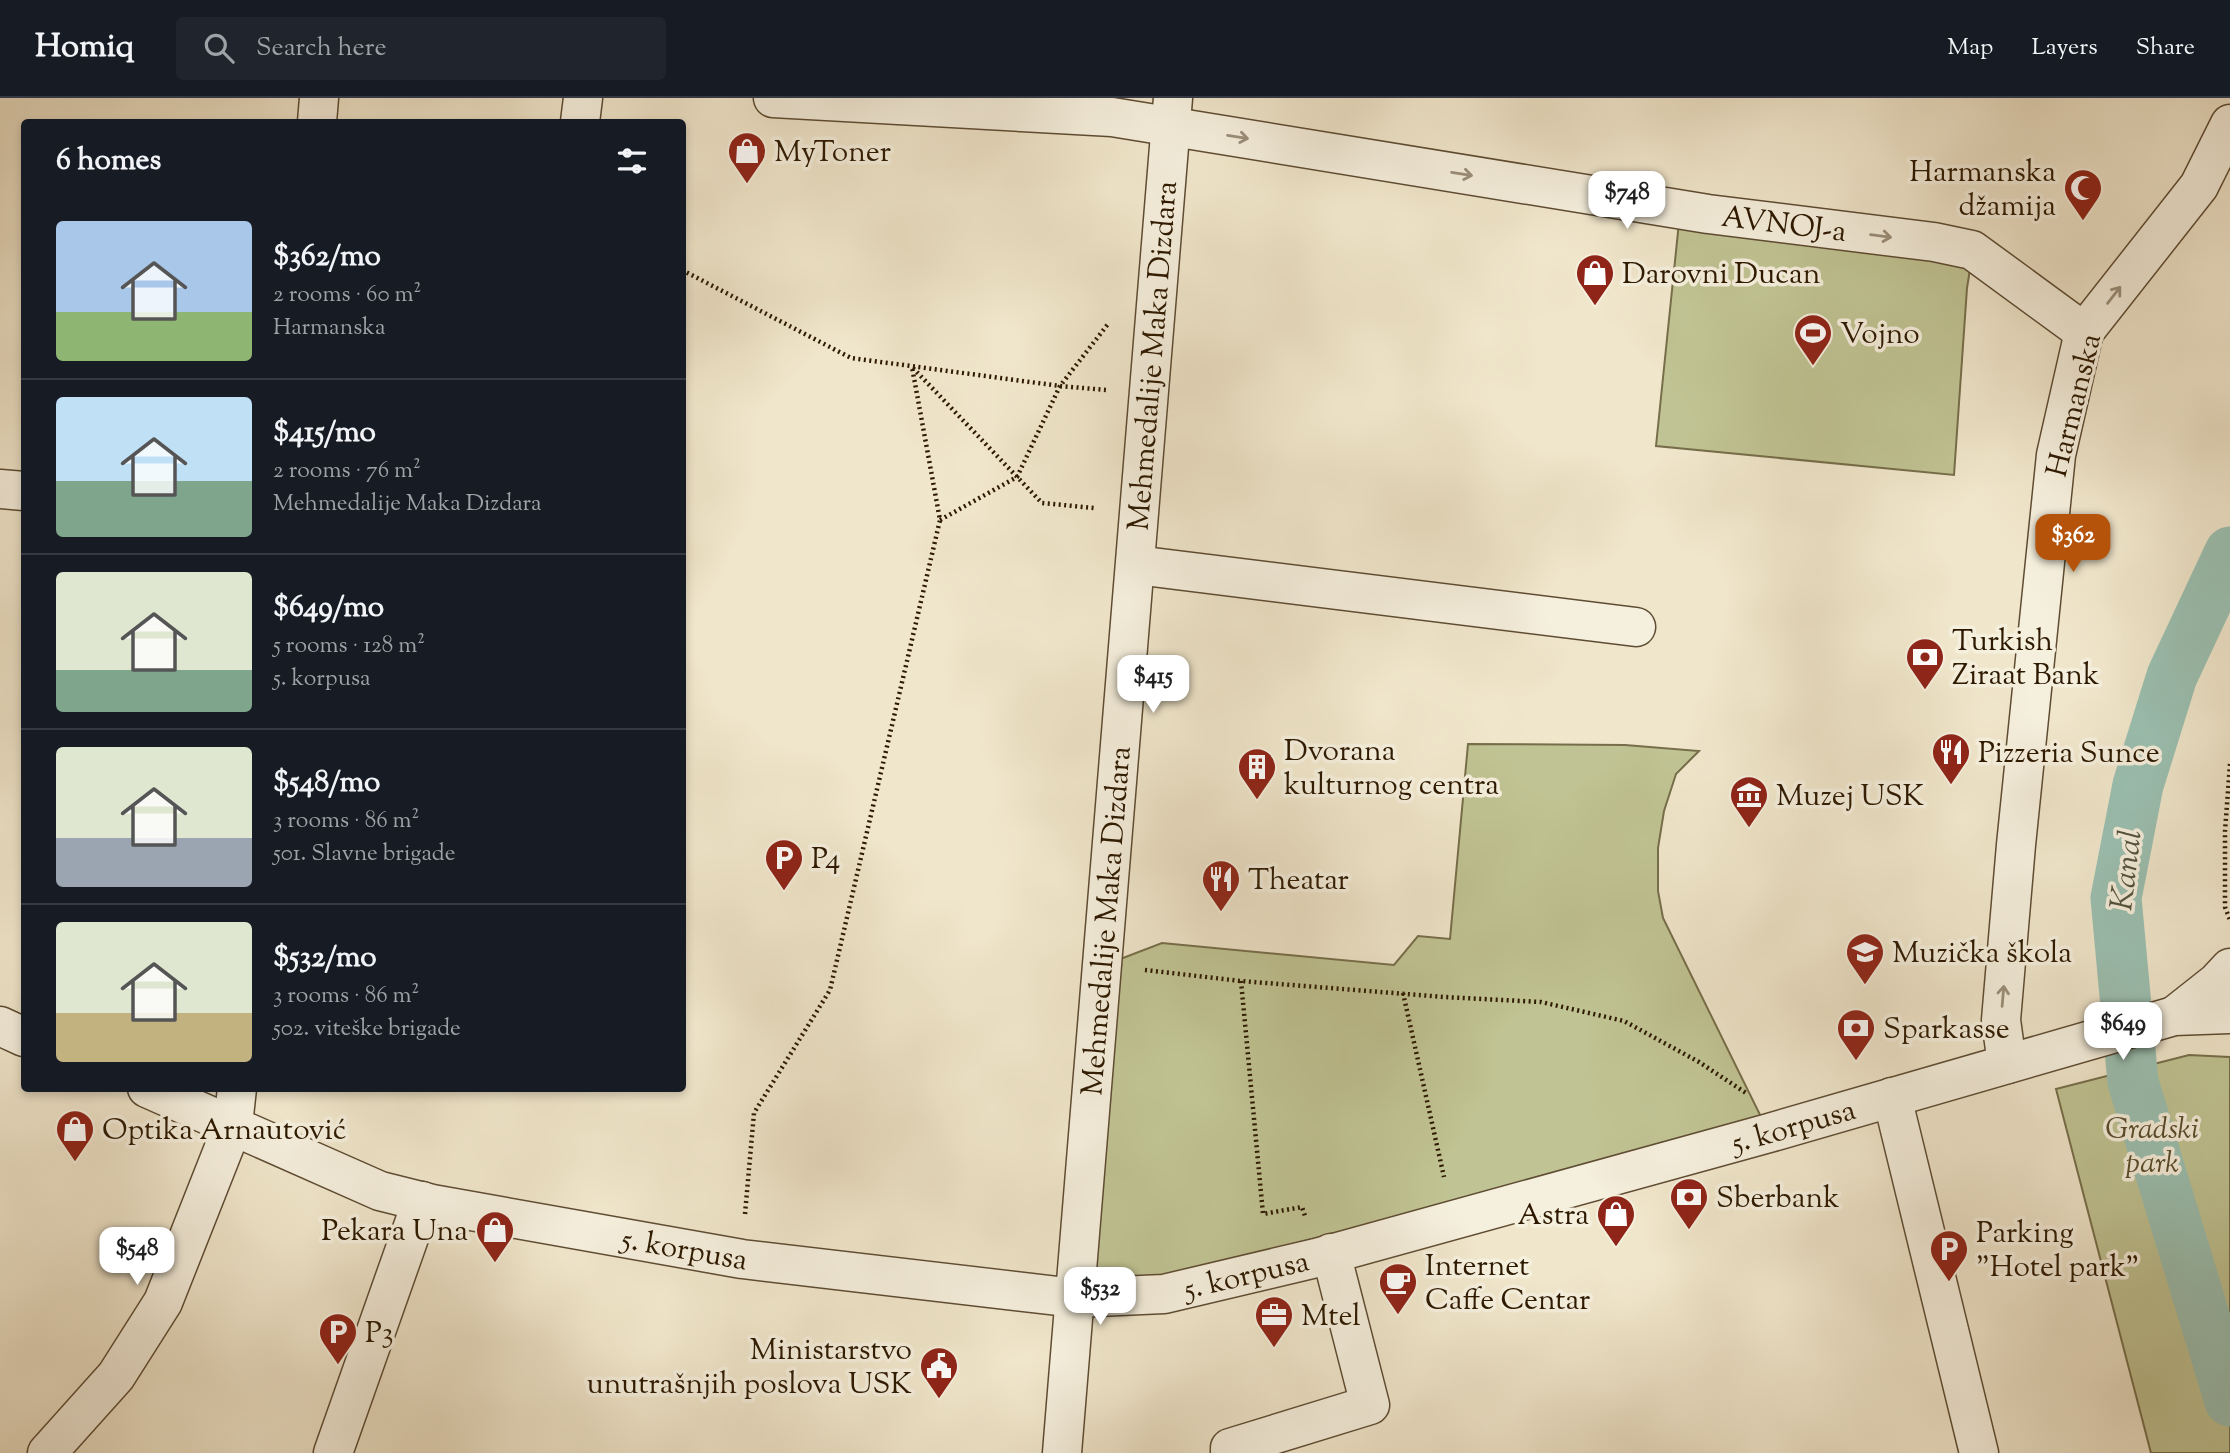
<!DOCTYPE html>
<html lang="en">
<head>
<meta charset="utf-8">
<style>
  :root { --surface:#171b24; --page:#20242c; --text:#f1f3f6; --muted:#9ea1a6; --line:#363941; --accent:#b45309 }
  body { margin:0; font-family:"Sorts Mill Goudy",serif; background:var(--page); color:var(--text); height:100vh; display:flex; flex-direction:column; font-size:26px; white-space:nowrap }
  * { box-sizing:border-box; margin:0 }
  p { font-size:23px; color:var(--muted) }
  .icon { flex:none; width:38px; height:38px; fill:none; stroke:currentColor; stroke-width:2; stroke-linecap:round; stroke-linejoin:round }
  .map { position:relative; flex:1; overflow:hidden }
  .panel { position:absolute; left:21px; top:21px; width:665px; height:973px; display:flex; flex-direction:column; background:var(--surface); border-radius:7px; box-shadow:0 4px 10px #0003 }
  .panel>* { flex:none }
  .price { position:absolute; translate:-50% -60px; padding:0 16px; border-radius:14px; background:#fff; color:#222; font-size:23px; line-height:46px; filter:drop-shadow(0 2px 4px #0008) }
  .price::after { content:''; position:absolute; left:50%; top:42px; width:21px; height:16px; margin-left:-10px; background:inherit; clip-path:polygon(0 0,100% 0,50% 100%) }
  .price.current { background:var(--accent); color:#fff }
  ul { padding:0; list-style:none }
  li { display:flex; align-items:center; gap:21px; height:175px; padding:0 35px }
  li+li { border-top:2px solid var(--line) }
  li span { display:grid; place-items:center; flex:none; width:196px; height:140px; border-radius:7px; color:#555 }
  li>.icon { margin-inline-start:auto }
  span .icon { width:84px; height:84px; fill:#fffc; stroke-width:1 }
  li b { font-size:30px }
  h2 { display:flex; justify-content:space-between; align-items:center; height:84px; padding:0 35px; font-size:30px }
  header { display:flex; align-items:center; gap:42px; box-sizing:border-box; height:98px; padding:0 35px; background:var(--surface); border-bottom:2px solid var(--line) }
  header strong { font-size:33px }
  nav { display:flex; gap:38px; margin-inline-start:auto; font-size:24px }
  .search { width:490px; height:63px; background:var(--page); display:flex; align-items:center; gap:18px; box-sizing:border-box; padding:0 24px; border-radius:7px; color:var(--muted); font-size:26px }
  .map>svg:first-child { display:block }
  .green { fill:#c0c393; stroke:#766e4a; stroke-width:2 }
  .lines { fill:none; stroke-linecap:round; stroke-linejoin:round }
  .canal { stroke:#9bc0b1; stroke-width:51 }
  .minor-casing { stroke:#5e4c33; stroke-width:41 }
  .path { stroke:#2d1900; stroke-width:4.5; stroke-dasharray:2 3.5; stroke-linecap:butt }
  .minor { stroke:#f5efdd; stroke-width:38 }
  .oneway { stroke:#9b8f7a }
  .labels { text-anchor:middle; stroke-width:7; stroke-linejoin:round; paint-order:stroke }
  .poi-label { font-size:30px; fill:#2d1900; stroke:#f5efdd; text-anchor:start }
  .street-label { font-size:30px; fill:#2d1900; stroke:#f5efdd }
  .park-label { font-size:30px; font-style:italic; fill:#594c2c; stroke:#f5efdd }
  .water-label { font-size:32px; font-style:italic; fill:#54533e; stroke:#f5efdd }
</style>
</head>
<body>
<header>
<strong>Homiq</strong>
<div class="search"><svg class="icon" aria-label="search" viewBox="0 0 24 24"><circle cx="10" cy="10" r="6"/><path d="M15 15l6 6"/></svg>Search here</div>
<nav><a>Map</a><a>Layers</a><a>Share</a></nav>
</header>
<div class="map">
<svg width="2230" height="1355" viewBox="0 0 2230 1355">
  <rect width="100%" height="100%" fill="#f0e6cb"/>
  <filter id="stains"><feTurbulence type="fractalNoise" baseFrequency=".00286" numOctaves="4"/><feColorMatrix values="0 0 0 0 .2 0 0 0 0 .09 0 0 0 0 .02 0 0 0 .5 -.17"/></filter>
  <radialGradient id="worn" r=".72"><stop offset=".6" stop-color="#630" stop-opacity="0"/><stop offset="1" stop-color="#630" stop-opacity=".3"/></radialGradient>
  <!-- green -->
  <g class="green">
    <path d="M 1679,124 L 1972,159 L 1967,190 L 1954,377 L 1656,348 Z"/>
    <path d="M 1468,646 L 1625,647 L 1699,653 L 1676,676 L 1664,713 L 1658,750 L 1658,793 L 1663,820 L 1769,1035 L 1075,1200 L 1102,868 L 1162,845 L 1394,867 L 1418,838 L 1450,841 Z"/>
    <path d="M 2189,957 L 2230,959 L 2230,1355 L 2151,1355 L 2056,991 Z"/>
  </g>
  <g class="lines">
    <!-- canal -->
    <path class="canal" d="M 2230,454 L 2172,578 L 2138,687 L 2116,800 L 2133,984 L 2230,1303"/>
    <defs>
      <g id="minor">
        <path id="s1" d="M 773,0 L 1112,19 L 1708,116 L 1934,144 L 1972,152 L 2084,234"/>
        <path d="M 317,24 L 319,0"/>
        <path d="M 580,24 L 583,0"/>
        <path d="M 0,391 L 24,393"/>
        <path d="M 1136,467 L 1636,529"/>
        <path d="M 2174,918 L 2217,884 L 2230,870"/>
        <path d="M 0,928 L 24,939"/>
        <path d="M 2007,966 L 2001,922 L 2016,747 L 2056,357 L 2084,234 L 2199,88 L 2230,26"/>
        <path id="s2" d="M 147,990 L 380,1093 L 432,1106 L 742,1161 L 1075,1200 L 1164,1196 L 1316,1160 L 1769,1035 L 2174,918 L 2230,916"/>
        <path d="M 1892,999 L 1979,1355"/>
        <path d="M 47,1355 L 116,1278 L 163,1204 L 233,1027 L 237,990"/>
        <path d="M 333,1355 L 422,1103"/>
        <path id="s3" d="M 1062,1355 L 1173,0"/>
        <path d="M 1230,1355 L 1230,1350 L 1370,1307 L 1331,1155"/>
      </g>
    </defs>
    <!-- minor casing -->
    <use href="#minor" class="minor-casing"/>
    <!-- path -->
    <g class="path">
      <path d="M 682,172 L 851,260 L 1060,288 L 1106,292"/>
      <path d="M 913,270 L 1042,405 L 1094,410"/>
      <path d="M 940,422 L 1017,379 L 1060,288 L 1108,226"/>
      <path d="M 2230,666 L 2225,733 L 2225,809 L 2230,822"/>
      <path d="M 1145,872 L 1241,883 L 1444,899 L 1541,904 L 1624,923 L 1699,964 L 1746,995"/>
      <path d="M 1241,883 L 1263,1116 L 1302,1109 L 1305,1118"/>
      <path d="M 1403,895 L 1444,1079"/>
      <path d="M 745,1116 L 754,1015 L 830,892 L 940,422 L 912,269"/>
    </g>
    <!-- minor -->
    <use href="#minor" class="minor"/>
  </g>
  <!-- one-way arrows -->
  <defs><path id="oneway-shaft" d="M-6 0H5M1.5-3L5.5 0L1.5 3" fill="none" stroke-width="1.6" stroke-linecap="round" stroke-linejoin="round" transform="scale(1.75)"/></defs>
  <g class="oneway">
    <use href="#oneway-shaft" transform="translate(1238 39) rotate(9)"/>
    <use href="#oneway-shaft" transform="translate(1462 76) rotate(9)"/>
    <use href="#oneway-shaft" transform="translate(1881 138) rotate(7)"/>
    <use href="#oneway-shaft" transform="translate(2114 197) rotate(-52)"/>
    <use href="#oneway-shaft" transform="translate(2003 898) rotate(-85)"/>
  </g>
  <!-- icons -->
  <defs>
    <symbol id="shop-pin" viewBox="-11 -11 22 30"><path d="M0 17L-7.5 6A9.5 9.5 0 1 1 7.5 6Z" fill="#8f2418" stroke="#f5efdd"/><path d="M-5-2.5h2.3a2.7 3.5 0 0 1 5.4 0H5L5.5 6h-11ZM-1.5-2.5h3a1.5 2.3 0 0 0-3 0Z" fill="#fff"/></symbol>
    <symbol id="mosque-pin" viewBox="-11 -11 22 30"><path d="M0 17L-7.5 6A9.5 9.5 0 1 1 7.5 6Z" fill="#8f2418" stroke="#f5efdd"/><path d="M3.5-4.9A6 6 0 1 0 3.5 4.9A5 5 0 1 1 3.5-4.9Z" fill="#fff"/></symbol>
    <symbol id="stadium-pin" viewBox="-11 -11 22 30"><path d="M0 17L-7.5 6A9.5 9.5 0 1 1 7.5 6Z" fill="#8f2418" stroke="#f5efdd"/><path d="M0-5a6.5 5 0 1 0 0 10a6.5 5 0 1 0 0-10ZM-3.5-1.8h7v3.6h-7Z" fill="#fff"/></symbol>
    <symbol id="bank-pin" viewBox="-11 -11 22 30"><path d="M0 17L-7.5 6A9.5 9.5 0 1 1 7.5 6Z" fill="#8f2418" stroke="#f5efdd"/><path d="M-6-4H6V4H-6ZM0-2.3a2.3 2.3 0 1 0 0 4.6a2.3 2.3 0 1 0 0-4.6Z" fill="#fff"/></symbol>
    <symbol id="restaurant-pin" viewBox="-11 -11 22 30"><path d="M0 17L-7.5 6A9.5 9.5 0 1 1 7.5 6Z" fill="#8f2418" stroke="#f5efdd"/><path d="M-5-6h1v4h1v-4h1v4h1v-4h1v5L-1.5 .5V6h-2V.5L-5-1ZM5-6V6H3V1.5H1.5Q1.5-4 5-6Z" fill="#fff"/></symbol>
    <symbol id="building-pin" viewBox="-11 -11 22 30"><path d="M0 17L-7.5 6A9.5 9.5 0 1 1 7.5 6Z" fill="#8f2418" stroke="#f5efdd"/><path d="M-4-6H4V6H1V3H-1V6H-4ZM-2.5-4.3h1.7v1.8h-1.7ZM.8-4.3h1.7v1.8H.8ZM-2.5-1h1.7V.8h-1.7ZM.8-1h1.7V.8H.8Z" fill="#fff"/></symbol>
    <symbol id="museum-pin" viewBox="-11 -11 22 30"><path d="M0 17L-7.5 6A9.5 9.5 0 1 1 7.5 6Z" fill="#8f2418" stroke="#f5efdd"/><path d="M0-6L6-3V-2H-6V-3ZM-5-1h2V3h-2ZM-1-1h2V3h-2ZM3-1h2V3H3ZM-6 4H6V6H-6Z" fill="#fff"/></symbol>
    <symbol id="parking-pin" viewBox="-11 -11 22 30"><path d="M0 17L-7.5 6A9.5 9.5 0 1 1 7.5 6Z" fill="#8f2418" stroke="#f5efdd"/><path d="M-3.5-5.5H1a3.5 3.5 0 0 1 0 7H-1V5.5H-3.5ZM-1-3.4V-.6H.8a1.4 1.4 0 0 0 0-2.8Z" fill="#fff"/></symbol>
    <symbol id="school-pin" viewBox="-11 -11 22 30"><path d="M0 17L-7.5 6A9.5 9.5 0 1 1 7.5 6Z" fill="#8f2418" stroke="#f5efdd"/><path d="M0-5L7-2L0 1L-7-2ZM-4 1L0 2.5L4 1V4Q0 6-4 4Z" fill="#fff"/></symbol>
    <symbol id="cafe-pin" viewBox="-11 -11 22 30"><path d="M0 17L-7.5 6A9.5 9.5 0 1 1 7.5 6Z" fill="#8f2418" stroke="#f5efdd"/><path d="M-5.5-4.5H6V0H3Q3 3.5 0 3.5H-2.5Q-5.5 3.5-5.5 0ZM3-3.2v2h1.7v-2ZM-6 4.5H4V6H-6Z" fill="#fff"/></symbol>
    <symbol id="office-pin" viewBox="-11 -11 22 30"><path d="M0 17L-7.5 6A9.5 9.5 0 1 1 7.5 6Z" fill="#8f2418" stroke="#f5efdd"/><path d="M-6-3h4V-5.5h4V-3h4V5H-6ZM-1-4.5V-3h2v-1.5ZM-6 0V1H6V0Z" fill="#fff"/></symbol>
    <symbol id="civic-pin" viewBox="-11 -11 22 30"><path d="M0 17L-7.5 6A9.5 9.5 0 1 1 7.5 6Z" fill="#8f2418" stroke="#f5efdd"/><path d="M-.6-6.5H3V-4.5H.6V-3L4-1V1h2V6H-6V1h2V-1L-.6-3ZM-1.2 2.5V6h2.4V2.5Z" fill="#fff"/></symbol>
  </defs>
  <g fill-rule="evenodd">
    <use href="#shop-pin" x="725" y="31" width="44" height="60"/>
    <use href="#mosque-pin" x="2061" y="68" width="44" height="60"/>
    <use href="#shop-pin" x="1573" y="153" width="44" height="60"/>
    <use href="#stadium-pin" x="1791" y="213" width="44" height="60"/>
    <use href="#bank-pin" x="1903" y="537" width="44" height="60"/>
    <use href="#restaurant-pin" x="1929" y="632" width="44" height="60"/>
    <use href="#building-pin" x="1235" y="647" width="44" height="60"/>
    <use href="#museum-pin" x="1727" y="675" width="44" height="60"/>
    <use href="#parking-pin" x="762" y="738" width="44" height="60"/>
    <use href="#restaurant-pin" x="1199" y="759" width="44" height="60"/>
    <use href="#school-pin" x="1843" y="832" width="44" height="60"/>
    <use href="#bank-pin" x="1834" y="908" width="44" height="60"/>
    <use href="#shop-pin" x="53" y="1009" width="44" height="60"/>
    <use href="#bank-pin" x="1667" y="1077" width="44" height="60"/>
    <use href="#shop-pin" x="1594" y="1094" width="44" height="60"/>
    <use href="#shop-pin" x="473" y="1110" width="44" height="60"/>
    <use href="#parking-pin" x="1927" y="1129" width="44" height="60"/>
    <use href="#cafe-pin" x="1376" y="1162" width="44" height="60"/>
    <use href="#office-pin" x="1252" y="1195" width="44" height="60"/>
    <use href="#parking-pin" x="316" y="1212" width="44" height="60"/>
    <use href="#civic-pin" x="917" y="1246" width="44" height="60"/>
  </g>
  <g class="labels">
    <!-- poi labels -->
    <g class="poi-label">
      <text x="774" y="63">MyToner</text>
      <text x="2056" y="83" text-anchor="end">Harmanska<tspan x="2056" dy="34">džamija</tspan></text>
      <text x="1622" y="185">Darovni Ducan</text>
      <text x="1840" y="245">Vojno</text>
      <text x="1952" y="552">Turkish<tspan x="1952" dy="34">Ziraat Bank</tspan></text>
      <text x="1284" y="662">Dvorana<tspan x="1284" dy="34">kulturnog centra</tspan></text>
      <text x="1978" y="664">Pizzeria Sunce</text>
      <text x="1776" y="707">Muzej USK</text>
      <text x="811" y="770">P4</text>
      <text x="1248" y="791">Theatar</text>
      <text x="1892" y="864">Muzička škola</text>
      <text x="1883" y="940">Sparkasse</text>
      <text x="102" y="1041">Optika Arnautović</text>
      <text x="1716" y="1109">Sberbank</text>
      <text x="1589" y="1126" text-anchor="end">Astra</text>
      <text x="468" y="1142" text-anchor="end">Pekara Una</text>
      <text x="1976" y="1144">Parking<tspan x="1976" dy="34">"Hotel park"</tspan></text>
      <text x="1425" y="1177">Internet<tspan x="1425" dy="34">Caffe Centar</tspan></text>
      <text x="1301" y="1227">Mtel</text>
      <text x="365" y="1244">P3</text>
      <text x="912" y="1261" text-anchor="end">Ministarstvo<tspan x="912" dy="34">unutrašnjih poslova USK</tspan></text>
    </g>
    <!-- street labels -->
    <g class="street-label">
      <text dy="10" stroke="none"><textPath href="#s1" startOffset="1020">AVNOJ-a</textPath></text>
      <text dy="10" stroke="none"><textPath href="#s3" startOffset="1101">Mehmedalije Maka Dizdara</textPath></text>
      <text transform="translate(2073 307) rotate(-76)" y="10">Harmanska</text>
      <text dy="10" stroke="none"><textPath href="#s3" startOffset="534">Mehmedalije Maka Dizdara</textPath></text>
      <text dy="10" stroke="none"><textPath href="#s2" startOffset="1699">5. korpusa</textPath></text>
      <text dy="10" stroke="none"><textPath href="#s2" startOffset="565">5. korpusa</textPath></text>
      <text dy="10" stroke="none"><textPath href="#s2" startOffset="1132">5. korpusa</textPath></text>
    </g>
    <!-- park labels -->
    <g class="park-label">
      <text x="2152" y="1040">Gradski<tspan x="2152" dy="34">park</tspan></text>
    </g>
    <!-- water labels -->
    <g class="water-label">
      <text transform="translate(2125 772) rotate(-83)" y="11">Kanal</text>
    </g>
  </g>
  <rect width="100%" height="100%" filter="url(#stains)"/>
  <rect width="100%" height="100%" fill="url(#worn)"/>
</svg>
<b class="price" style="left:1627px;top:133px">$748</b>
<b class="price current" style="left:2073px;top:476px">$362</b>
<b class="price" style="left:1153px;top:617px">$415</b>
<b class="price" style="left:2123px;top:964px">$649</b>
<b class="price" style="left:137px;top:1189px">$548</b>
<b class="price" style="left:1100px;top:1229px">$532</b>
<section class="panel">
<h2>6 homes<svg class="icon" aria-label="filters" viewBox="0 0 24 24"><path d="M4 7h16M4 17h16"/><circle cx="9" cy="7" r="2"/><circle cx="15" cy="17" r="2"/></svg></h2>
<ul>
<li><span style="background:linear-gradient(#a9c7e8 65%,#8fb573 0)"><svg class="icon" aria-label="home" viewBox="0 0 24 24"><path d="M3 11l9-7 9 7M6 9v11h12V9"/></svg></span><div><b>$362/mo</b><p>2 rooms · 60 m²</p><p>Harmanska</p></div></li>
<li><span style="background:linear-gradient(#bfe0f5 60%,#7fa58c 0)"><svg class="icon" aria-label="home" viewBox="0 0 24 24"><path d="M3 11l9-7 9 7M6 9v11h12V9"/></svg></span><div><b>$415/mo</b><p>2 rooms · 76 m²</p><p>Mehmedalije Maka Dizdara</p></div></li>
<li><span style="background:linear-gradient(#dfe7d0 70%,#7fa58c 0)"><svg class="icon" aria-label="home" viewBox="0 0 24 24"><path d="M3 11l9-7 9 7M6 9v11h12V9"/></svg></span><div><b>$649/mo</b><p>5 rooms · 128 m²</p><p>5. korpusa</p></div></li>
<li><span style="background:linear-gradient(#dfe7d0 65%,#9aa5b1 0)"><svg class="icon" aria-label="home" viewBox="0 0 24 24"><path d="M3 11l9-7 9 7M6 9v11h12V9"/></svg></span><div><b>$548/mo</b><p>3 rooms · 86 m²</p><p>501. Slavne brigade</p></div></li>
<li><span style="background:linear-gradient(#dfe7d0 65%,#c2b280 0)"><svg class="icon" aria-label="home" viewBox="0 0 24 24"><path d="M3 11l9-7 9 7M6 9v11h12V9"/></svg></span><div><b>$532/mo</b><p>3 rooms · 86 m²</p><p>502. viteške brigade</p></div></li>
</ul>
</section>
</div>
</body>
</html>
